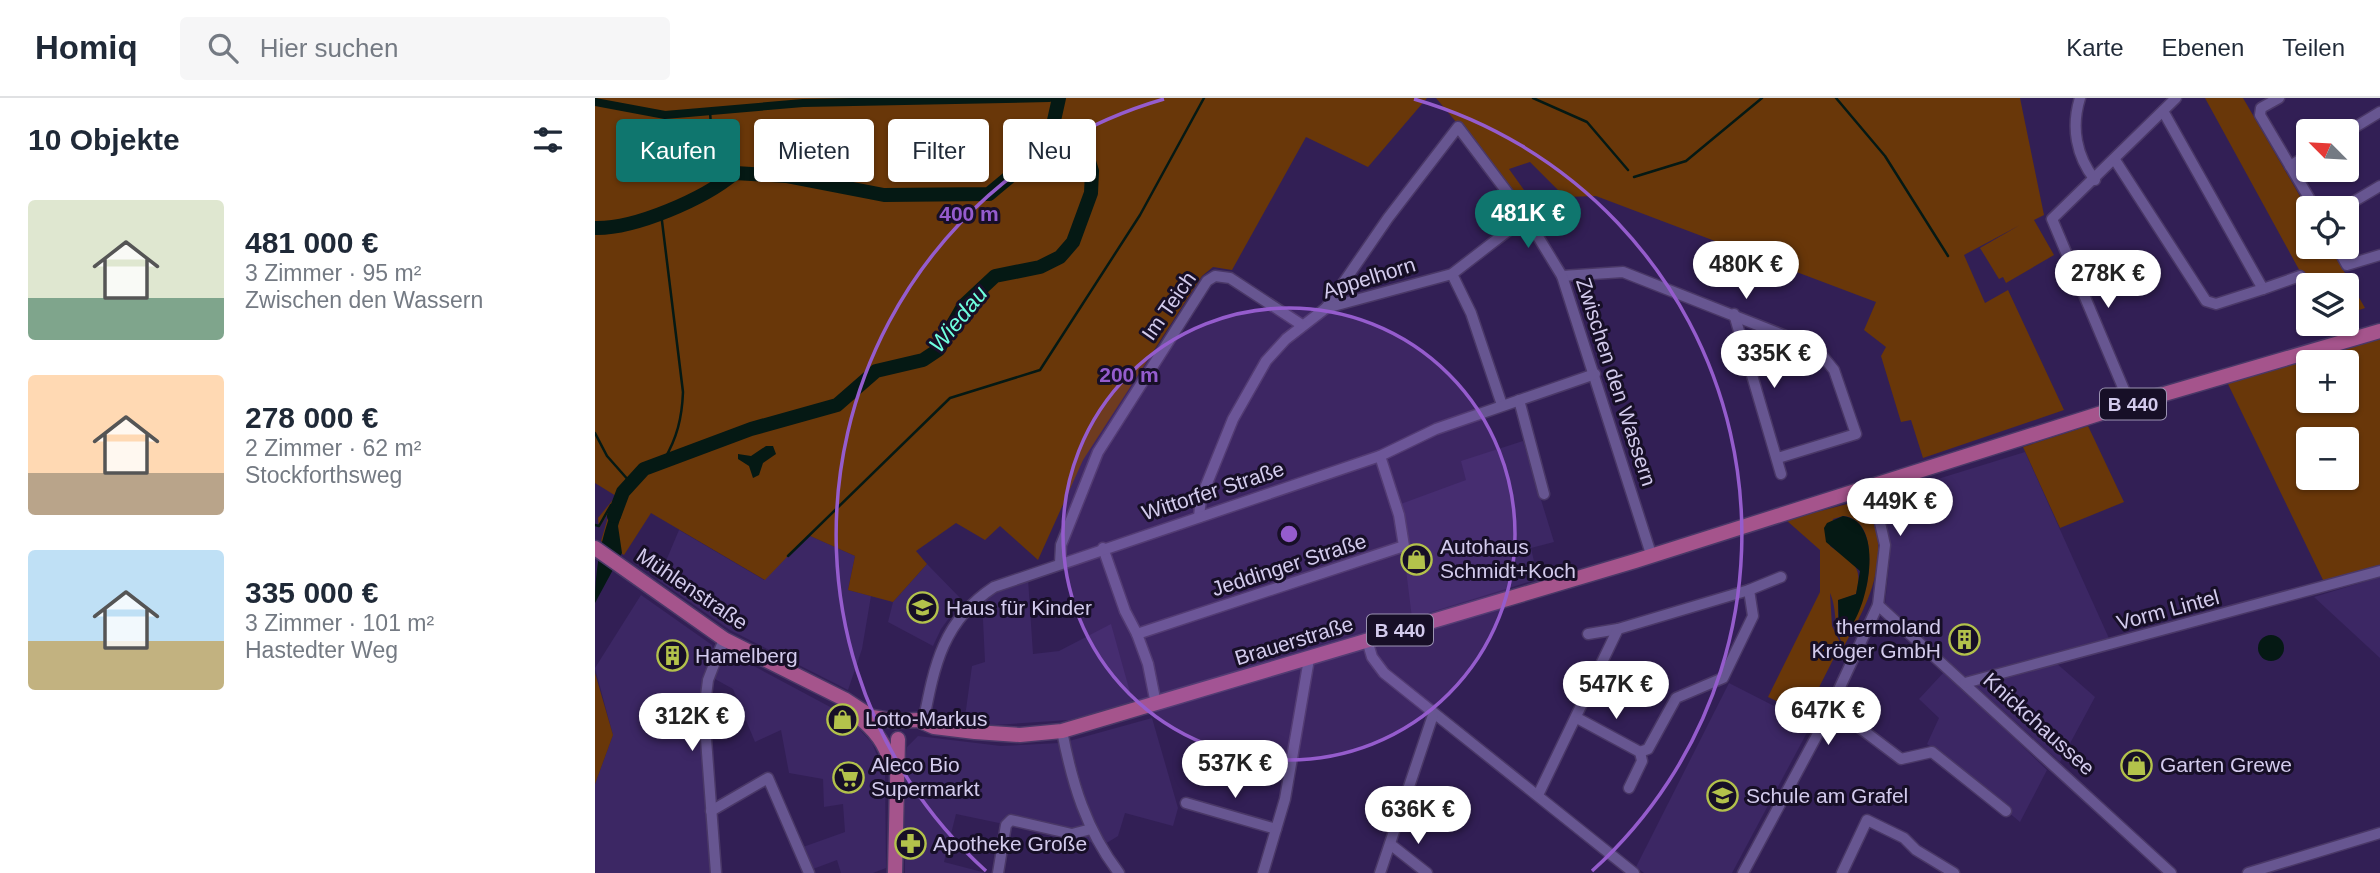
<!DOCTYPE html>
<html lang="de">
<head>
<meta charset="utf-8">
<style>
  :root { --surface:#fff; --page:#f6f6f7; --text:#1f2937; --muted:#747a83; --line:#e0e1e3; --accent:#0f766e }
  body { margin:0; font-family:Arial,sans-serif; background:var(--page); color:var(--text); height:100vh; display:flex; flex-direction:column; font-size:26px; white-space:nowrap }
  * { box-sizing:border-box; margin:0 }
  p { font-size:23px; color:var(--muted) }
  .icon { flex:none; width:38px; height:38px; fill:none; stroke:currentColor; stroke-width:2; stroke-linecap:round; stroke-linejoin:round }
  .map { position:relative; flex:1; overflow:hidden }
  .details { display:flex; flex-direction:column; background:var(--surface); width:595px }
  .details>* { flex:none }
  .banner { position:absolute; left:21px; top:21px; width:665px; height:63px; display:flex; gap:14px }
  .needle { width:46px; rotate:294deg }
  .tools { position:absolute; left:1701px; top:21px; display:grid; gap:14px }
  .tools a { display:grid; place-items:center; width:63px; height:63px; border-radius:7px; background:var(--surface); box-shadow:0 2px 5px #0004; font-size:35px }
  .price { position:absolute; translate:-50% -60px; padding:0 16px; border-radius:24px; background:#fff; color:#222; font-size:23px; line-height:46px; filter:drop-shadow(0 2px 4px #0008) }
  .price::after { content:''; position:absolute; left:50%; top:42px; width:21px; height:16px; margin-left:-10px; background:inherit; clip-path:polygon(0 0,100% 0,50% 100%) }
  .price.on { background:var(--accent); color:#fff }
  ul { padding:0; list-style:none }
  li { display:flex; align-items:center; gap:21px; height:175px; padding:0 28px }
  li span { display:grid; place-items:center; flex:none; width:196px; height:140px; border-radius:7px; color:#555 }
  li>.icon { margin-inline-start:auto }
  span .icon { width:84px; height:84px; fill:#fffc; stroke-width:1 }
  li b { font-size:30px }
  h2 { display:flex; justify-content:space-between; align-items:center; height:84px; padding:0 28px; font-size:30px }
  .pill { padding:0 24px; border-radius:7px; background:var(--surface); box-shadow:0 2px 5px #0004; font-size:24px; line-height:63px }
  .pill.on { background:var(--accent); color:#fff }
  header { display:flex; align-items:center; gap:42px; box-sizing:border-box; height:98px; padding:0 35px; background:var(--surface); border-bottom:2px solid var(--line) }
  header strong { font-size:33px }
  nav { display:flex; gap:38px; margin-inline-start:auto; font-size:24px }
  .search { width:490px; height:63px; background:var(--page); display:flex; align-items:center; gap:18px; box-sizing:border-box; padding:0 24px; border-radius:7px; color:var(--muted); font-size:26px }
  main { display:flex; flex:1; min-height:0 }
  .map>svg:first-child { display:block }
  .built { fill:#3c2764 }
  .green { fill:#693709; fill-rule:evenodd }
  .water { fill:#051914 }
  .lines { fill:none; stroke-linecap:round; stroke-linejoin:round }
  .stream { stroke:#051914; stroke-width:2.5 }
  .canal { stroke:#051914; stroke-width:8 }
  .river { stroke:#051914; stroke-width:14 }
  .minor-casing { stroke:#4a3867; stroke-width:13 }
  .major-casing { stroke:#4a3867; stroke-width:17 }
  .minor { stroke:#675691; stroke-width:10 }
  .major { stroke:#a5548c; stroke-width:14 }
  .ring { fill:none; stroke:#955ccd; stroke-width:3.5 }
  .labels { text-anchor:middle; stroke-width:6; stroke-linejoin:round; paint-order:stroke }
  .shield { fill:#170f27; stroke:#9b93b2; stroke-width:2 }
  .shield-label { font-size:19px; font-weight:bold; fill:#d3cbed }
  .street-label { font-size:21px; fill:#d3cbed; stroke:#170f27 }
  .poi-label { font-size:21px; fill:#d3cbed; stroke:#170f27; text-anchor:start }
  .water-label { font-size:23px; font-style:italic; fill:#6effdf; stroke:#170f27 }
  .centre { fill:#955ccd; stroke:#170f27; stroke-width:3.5 }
  .ring-label { font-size:21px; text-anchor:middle; font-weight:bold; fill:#955ccd; stroke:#170f27; stroke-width:6; stroke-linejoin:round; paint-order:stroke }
</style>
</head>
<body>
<header>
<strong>Homiq</strong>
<div class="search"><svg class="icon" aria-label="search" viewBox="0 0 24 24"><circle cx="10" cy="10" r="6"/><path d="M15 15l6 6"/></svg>Hier suchen</div>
<nav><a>Karte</a><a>Ebenen</a><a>Teilen</a></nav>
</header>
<main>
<section class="details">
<h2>10 Objekte<svg class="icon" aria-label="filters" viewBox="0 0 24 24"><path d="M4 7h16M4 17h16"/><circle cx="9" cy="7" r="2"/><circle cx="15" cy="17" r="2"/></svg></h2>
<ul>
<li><span style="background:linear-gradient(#dfe7d0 70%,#7fa58c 0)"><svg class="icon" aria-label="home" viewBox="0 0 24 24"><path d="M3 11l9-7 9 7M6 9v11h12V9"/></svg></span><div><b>481 000 €</b><p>3 Zimmer · 95 m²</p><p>Zwischen den Wassern</p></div></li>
<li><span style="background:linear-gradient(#ffd9b3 70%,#b9a48a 0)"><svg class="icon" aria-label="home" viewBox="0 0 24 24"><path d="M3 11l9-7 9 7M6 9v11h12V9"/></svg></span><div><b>278 000 €</b><p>2 Zimmer · 62 m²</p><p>Stockforthsweg</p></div></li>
<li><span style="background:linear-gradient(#bfe0f5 65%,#c2b280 0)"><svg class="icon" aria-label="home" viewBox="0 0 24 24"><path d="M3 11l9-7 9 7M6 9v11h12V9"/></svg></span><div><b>335 000 €</b><p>3 Zimmer · 101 m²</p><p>Hastedter Weg</p></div></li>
</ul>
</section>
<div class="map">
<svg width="1785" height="775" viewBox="0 0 1785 775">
  <rect width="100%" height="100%" fill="#321f55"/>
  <!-- built -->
  <g class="built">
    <path d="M 928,343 L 959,444 L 936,450 L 943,481 L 817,520 L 803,407 L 871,382 L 866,363 Z"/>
    <path d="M 1430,354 L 1517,547 L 1460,564 L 1500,599 L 1465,664 L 1290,506 L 1295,460 L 1289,404 L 1291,397 Z"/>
    <path d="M 84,432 L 169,482 L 213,437 L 260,458 L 253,492 L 276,498 L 267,551 L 253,592 L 135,532 L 63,482 Z"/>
    <path d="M 332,466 L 367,502 L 346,531 L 338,548 L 293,524 L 298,504 Z"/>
    <path d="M 1785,479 L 1785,560 L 1719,499 Z"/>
    <path d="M 433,481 L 438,556 L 464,553 L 516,526 L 538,605 L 474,622 L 399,627 L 369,626 L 377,568 L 390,564 L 387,501 Z"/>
    <path d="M 46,497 L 117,547 L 118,552 L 110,698 L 115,775 L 0,775 L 0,686 L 18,637 L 0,570 Z"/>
    <path d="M 125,550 L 252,618 L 277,645 L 290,676 L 291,770 L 278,775 L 246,775 L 242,762 L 218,771 L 208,749 L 250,734 L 248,706 L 229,709 L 228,681 L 194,675 L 186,632 L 160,644 L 138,591 L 120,581 L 121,560 Z"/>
    <path d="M 1350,573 L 1452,672 L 1425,724 L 1332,646 L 1344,620 L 1324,601 Z"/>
    <path d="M 1134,585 L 1216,627 L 1137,775 L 1049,775 L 1041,769 Z"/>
    <path d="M 557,620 L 583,710 L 578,728 L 530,715 L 523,738 L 510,746 L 497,724 L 474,643 Z"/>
    <path d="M 323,638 L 406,648 L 465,645 L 483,714 L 500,745 L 361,716 L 349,764 L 391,775 L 310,775 L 310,664 L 312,649 Z"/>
  </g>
  <!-- green -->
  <g class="green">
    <path d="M 0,0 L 832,0 L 773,69 L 711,39 L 637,172 L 618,169 L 607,178 L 488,362 L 443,462 L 405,428 L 390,442 L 361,425 L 321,453 L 332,466 L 298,504 L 253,492 L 260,458 L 213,437 L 170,482 L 56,415 L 29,457 L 6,443 L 15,412 L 4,430 L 3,420 L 21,398 L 0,385 Z"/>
    <path d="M 841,0 L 1425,0 L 1449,117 L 1439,122 L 1459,157 L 1411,185 L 1408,179 L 1404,181 L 1385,150 L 1425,127 L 1369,157 L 1390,205 L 1413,192 L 1469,312 L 1328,360 L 1316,322 L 1306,324 L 1286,258 L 1291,249 L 1269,232 L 1281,204 L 1001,98 L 970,99 L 935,64 L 914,71 L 942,110 L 931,113 L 903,74 Z"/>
    <path d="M 1610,0 L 1648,0 L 1713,112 L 1713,149 L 1735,149 L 1770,210 L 1752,216 L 1752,187 L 1713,188 Z"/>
    <path d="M 1785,233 L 1785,467 L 1729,484 L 1632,284 ZM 1713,264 L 1752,264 L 1752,303 L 1713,303 ZM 1713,341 L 1752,341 L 1752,380 L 1713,380 Z"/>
    <path d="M 1493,328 L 1529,404 L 1465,430 L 1428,349 Z"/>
    <path d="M 1256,405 L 1270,407 C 1278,412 1280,421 1281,430 C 1290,474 1270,511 1249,548 C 1237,529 1243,513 1235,495 L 1237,528 L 1246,546 L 1210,617 L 1173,599 L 1225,494 L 1225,452 L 1191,422 ZM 1248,418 C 1278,421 1276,462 1272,486 C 1268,503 1256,520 1248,535 L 1243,526 L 1243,503 L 1261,496 C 1269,467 1257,464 1235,448 L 1238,421 Z"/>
    <path d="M 0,575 L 18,637 L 0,686 Z"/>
  </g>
  <!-- water -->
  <g class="water">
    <path d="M 171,348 L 178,348 L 181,356 L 168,365 L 164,377 L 158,380 L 154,368 L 143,361 L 143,356 L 156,358 Z"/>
    <path d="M 21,398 L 30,404 L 23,428 L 27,455 L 0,505 C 0,476 4,451 13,423 C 17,413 14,406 21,398 Z"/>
    <path d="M 1248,418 C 1292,423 1273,514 1251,535 L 1244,530 L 1243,502 L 1261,496 L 1265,473 L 1231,444 L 1229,430 L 1232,425 Z"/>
    <circle cx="1676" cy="550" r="13"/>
  </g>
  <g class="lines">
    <!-- stream -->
    <g class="stream">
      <path d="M 938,0 L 992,24 L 1033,72"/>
      <path d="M 1241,0 L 1290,58 L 1353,158"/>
      <path d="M 115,13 L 120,92"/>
      <path d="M 1039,79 L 1091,63 L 1167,0"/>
      <path d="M 66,115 L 88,294 C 87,320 82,340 69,362"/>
      <path d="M 0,335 L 12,358 L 35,384"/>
      <path d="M 0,427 L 4,428 L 16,407"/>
      <path d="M 193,458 L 355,300 L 445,272 L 545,117 L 609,0"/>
    </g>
    <!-- canal -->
    <path class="canal" d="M 0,4 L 70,17 L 208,5 L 454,0"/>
    <!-- river -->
    <g class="river">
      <path d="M 0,130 C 40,131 109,101 140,75 L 191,78 L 289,97 L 394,96 L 460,41"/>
      <path d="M 19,418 L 28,394 L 49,371 L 156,331 L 242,307 L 281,273 L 328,262 L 343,252 L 369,207 L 400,178 L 445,169 L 465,159 L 478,144 L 496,95 L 497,73 L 492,57 L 482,49 L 460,41 L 458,27 L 464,0"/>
    </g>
    <defs>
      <g id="minor">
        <path d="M 1485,0 C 1476,29 1481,58 1500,82"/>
        <path d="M 1684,0 L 1666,10 L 1665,17 L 1720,110"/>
        <path d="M 1568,13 L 1668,191 L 1705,178"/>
        <path d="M 1752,34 L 1785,14"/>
        <path d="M 1520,62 L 1611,203 L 1621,206 L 1668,191"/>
        <path d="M 1695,68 L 1713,57"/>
        <path d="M 1748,110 L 1785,88"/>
        <path d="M 1742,149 L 1752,167 L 1785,157"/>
        <path d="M 857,176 L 876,215 L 907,307"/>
        <path d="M 967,178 L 1028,174 L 1221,250 L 1239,272 L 1261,336 L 1183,360"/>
        <path d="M 731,210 L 793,120 L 863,29 L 931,119 L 967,178 L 1056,456"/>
        <path d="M 1139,216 L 1186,376"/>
        <path d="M 924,302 L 949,396"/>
        <path d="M 1535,306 L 1457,121 L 1581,0"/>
        <path d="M 604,419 L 606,400 L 638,321 L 671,263 L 691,241 L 731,210 L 857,176 L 931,119"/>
        <path d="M 508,450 L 530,513 L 542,536"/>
        <path d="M 465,465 L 466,447 L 503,354 L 612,183 L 620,178 L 635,180 L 707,227"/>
        <path d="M 1283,507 L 1576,775"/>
        <path d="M 993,536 L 1023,531"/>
        <path d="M 772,542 L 777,559 L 789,575 L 1039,775"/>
        <path d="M 1370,585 L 1785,473"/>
        <path d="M 561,606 L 553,566 L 542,536 L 809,448 L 804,417 L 785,358"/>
        <path d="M 1236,608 L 1306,661 L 1337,654 L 1411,713"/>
        <path d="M 982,620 L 1045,654"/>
        <path d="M 328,626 C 339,569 347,523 399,489 L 785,358 L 841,331 L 1000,276"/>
        <path d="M 467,633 C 477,685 491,732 524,775"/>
        <path d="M 1034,690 L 1047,663 L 1045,654 L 1053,651 L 1081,600 L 1128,580 L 1158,518 L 1154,492"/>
        <path d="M 943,697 L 1023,531 L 1154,492 L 1186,479"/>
        <path d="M 591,705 L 681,731"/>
        <path d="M 116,713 L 173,680 L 214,775"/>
        <path d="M 795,746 L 832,775"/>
        <path d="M 121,775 L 109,614 L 113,582 L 129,541"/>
        <path d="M 403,775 L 411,727 L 416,722 L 477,736 L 496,731"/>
        <path d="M 668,775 L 690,701 L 714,561"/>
        <path d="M 785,775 L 838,617"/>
        <path d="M 1148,775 L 1227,628 L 1283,507 L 1290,447 L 1277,389"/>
        <path d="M 1247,775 L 1272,722 L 1309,740 L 1321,752 L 1359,775"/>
        <path d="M 1653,775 L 1785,735"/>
      </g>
      <g id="major">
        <path d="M 0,450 L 129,541 L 251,602 L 277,619 L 301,623 L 323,622 L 339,629 L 380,634 L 425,637 L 467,633 L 1040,463 L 1535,306 L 1785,233"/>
        <path d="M 262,618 C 278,630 291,645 295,665"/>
        <path d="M 300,775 L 303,641"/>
      </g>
    </defs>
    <!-- minor casing -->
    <use href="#minor" class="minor-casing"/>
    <!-- major casing -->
    <use href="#major" class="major-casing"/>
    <!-- minor -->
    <use href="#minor" class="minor"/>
    <!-- major -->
    <use href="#major" class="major"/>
  </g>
  <!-- distance rings -->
  <circle cx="694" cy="436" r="226" fill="#955ccd" fill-opacity=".12"/>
  <g class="ring">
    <circle cx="694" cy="436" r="226"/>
    <path d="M391 773A453 453 0 0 1 569 1M819 1A453 453 0 0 1 997 773"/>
  </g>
  <!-- icons -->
  <defs>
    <symbol id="shop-ring" viewBox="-11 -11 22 22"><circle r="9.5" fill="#170f27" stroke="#b3c24b" stroke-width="1.5"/><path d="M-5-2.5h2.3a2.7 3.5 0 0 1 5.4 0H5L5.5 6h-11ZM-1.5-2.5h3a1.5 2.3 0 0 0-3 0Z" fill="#b3c24b"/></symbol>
    <symbol id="school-ring" viewBox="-11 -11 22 22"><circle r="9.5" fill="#170f27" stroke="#b3c24b" stroke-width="1.5"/><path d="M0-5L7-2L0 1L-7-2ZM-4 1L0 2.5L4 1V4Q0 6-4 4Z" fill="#b3c24b"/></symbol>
    <symbol id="building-ring" viewBox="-11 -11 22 22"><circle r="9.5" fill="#170f27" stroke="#b3c24b" stroke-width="1.5"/><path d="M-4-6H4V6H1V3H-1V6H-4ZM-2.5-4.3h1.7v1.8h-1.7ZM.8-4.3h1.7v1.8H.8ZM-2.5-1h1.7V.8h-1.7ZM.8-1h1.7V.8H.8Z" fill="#b3c24b"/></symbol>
    <symbol id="supermarket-ring" viewBox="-11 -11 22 22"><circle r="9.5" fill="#170f27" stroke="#b3c24b" stroke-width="1.5"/><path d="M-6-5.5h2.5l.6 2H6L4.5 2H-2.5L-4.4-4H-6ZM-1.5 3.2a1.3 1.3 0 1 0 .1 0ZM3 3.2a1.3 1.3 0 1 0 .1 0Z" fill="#b3c24b"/></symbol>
    <symbol id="pharmacy-ring" viewBox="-11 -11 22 22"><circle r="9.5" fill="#170f27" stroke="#b3c24b" stroke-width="1.5"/><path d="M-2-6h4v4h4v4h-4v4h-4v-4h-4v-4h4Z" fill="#b3c24b"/></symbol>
  </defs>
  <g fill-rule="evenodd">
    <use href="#shop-ring" x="804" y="444" width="35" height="35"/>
    <use href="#school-ring" x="310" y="492" width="35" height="35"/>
    <use href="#building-ring" x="1352" y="524" width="35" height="35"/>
    <use href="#building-ring" x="60" y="540" width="35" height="35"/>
    <use href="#shop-ring" x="230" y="604" width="35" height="35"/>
    <use href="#shop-ring" x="1524" y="650" width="35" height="35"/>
    <use href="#supermarket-ring" x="236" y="662" width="35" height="35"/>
    <use href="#school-ring" x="1110" y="680" width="35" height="35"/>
    <use href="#pharmacy-ring" x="298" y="728" width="35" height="35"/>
  </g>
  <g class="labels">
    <!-- shield labels -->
    <g class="shield">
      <rect x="1505" y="290.5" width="66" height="31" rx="5"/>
      <rect x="772" y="516.5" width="66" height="31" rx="5"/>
    </g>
    <g class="shield-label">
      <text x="1538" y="313">B 440</text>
      <text x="805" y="539">B 440</text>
    </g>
    <!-- street labels -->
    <g class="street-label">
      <text transform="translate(774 180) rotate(-17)" y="7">Appelhorn</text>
      <text transform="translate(574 208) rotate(-55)" y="7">Im Teich</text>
      <text transform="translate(1021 284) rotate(72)" y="7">Zwischen den Wassern</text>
      <text transform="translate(618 393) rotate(-18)" y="7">Wittorfer Straße</text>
      <text transform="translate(694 467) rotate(-18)" y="7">Jeddinger Straße</text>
      <text transform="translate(97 491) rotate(34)" y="7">Mühlenstraße</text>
      <text transform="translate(1573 512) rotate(-15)" y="7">Vorm Lintel</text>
      <text transform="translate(699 543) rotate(-17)" y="7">Brauerstraße</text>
      <text transform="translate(1444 626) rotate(42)" y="7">Knickchaussee</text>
    </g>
    <!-- poi labels -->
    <g class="poi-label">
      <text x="845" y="456">Autohaus<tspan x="845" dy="24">Schmidt+Koch</tspan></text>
      <text x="351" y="517">Haus für Kinder</text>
      <text x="1346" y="536" text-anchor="end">thermoland<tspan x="1346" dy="24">Kröger GmbH</tspan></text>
      <text x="100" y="565">Hamelberg</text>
      <text x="270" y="628">Lotto-Markus</text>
      <text x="276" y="674">Aleco Bio<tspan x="276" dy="24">Supermarkt</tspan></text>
      <text x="1565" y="674">Garten Grewe</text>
      <text x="1151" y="705">Schule am Grafel</text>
      <text x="338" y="753">Apotheke Große</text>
    </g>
    <!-- water labels -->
    <g class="water-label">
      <text transform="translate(363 221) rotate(-51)" y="8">Wiedau</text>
    </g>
  </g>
  <circle cx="694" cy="436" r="10" class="centre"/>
  <g class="ring-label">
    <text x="374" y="123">400 m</text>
    <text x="534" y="284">200 m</text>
  </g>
</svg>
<div class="tools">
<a><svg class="needle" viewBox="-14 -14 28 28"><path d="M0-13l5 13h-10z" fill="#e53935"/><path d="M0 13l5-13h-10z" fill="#747a83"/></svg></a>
<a><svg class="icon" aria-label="locate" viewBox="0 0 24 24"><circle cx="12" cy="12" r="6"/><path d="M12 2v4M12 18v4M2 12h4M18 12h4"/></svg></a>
<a><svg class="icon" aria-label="layers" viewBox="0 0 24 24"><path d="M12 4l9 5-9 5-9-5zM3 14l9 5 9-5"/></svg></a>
<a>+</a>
<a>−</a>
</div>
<b class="price on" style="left:933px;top:152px">481K €</b>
<b class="price" style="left:1151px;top:203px">480K €</b>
<b class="price" style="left:1513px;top:212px">278K €</b>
<b class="price" style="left:1179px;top:292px">335K €</b>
<b class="price" style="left:1305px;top:440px">449K €</b>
<b class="price" style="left:1021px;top:623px">547K €</b>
<b class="price" style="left:1233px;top:649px">647K €</b>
<b class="price" style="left:97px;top:655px">312K €</b>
<b class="price" style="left:640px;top:702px">537K €</b>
<b class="price" style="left:823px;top:748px">636K €</b>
<div class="banner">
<a class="pill on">Kaufen</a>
<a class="pill">Mieten</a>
<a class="pill">Filter</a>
<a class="pill">Neu</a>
</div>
</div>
</main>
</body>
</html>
